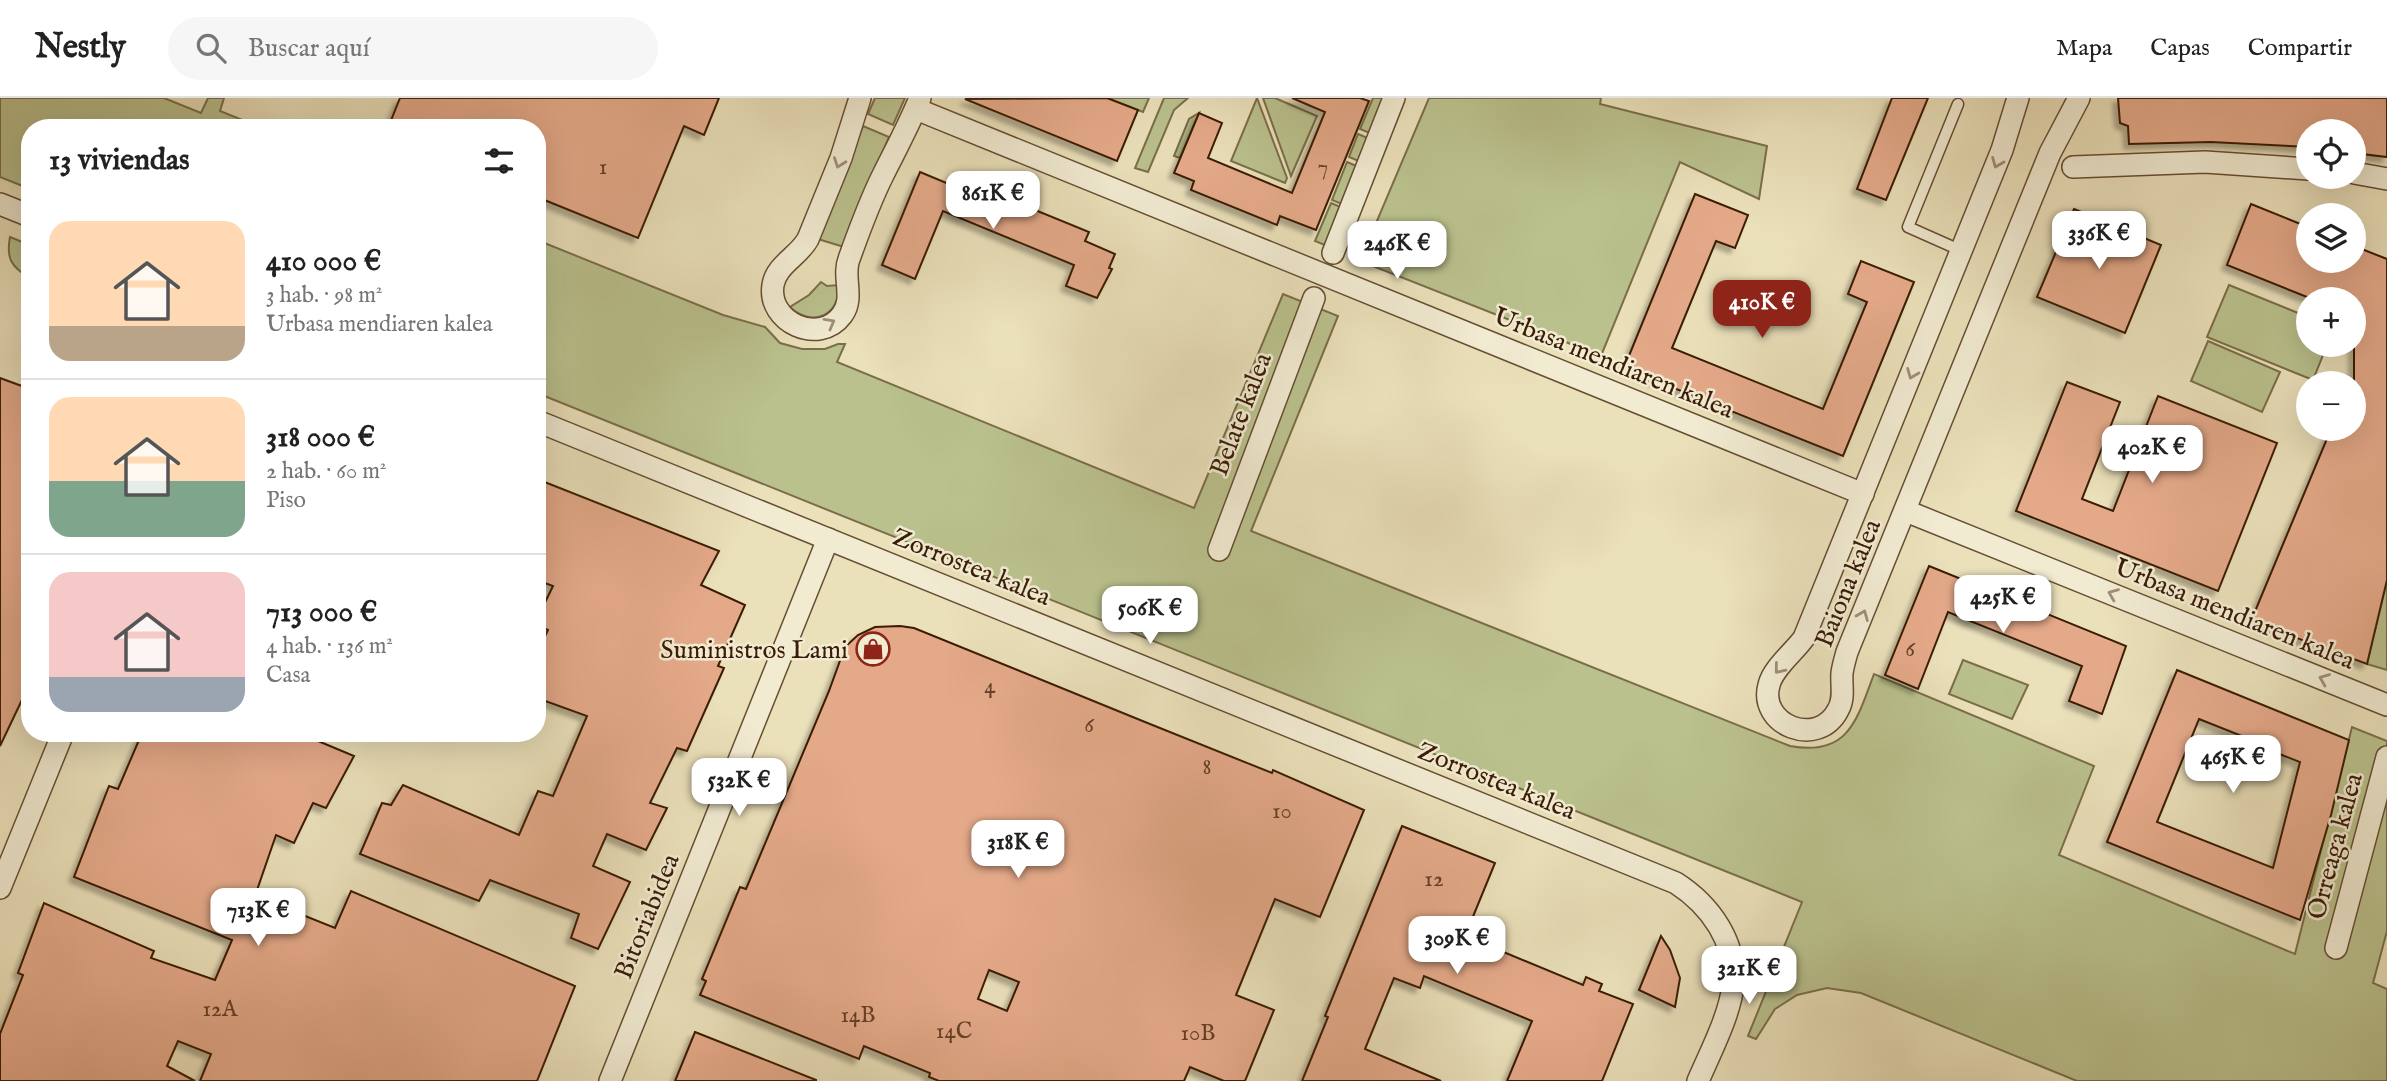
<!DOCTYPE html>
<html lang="es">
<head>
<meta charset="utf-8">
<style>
  :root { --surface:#fff; --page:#f6f6f6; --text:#222; --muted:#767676; --line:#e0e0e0; --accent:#8f2418 }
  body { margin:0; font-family:"IM FELL English",serif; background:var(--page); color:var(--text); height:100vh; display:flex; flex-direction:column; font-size:26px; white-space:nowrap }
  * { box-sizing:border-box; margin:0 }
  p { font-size:23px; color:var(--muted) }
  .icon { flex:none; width:38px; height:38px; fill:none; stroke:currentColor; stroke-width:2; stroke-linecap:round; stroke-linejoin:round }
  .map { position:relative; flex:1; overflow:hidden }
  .sheet { position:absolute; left:21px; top:21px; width:525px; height:623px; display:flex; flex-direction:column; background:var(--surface); border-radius:28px; box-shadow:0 7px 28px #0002 }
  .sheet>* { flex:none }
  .buttons { position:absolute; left:2296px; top:21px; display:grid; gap:14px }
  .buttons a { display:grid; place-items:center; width:70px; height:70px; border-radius:50%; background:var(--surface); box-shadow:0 7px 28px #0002; font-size:35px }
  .price { position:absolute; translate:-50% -60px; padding:0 16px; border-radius:14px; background:#fff; color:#222; font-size:23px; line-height:46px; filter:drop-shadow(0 2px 4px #0008) }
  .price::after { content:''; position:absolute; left:50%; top:42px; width:21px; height:16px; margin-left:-10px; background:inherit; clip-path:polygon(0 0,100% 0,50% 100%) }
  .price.selected { background:var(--accent); color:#fff }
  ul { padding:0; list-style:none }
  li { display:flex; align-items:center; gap:21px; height:175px; padding:0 28px }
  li+li { border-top:2px solid var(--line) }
  li span { display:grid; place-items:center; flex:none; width:196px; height:140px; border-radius:21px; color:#555 }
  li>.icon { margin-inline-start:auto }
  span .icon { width:84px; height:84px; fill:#fffc; stroke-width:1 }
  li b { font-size:30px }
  h2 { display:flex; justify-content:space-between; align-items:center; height:84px; padding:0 28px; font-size:30px }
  header { display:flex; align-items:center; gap:42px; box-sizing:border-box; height:98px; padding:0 35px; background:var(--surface); border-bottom:2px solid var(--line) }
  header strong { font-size:33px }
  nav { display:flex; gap:38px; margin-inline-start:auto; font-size:24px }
  .search { width:490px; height:63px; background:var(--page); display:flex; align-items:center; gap:18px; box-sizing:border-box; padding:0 24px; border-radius:38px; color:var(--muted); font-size:26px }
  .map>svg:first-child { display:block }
  .green { fill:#bac18d; stroke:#7a6e4a; stroke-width:2 }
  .building { fill:#e4a989; stroke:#3b1c06; stroke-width:2; fill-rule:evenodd; filter:url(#shadow) }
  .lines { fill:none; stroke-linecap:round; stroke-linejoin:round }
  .lane-casing { stroke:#674d33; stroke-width:13 }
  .street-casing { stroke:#674d33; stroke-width:24 }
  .lane { stroke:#f1ebd2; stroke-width:10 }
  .street { stroke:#f1ebd2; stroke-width:21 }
  .oneway { stroke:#9f8e76 }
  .labels { text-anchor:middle; stroke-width:5; stroke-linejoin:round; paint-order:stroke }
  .number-label { font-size:23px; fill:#653f27 }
  .street-label { font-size:26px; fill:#3b1c06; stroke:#f1ebd2 }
  .poi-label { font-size:26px; fill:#3b1c06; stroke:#f1ebd2; text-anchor:end }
</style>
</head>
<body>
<header>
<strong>Nestly</strong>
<div class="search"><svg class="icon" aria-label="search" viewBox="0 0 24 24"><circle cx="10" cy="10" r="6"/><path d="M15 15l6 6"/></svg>Buscar aquí</div>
<nav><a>Mapa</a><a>Capas</a><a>Compartir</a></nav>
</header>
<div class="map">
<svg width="2387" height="983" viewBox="0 0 2387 983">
  <defs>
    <filter id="shadow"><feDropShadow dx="-5" dy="5" stdDeviation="2" flood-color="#0004"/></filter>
  </defs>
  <rect width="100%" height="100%" fill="#eae0ba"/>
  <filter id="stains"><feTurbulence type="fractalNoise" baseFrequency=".00286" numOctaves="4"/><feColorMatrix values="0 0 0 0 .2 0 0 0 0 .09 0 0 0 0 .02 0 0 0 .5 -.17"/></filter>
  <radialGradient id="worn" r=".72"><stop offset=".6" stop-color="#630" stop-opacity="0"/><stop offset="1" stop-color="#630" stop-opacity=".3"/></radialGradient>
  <!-- green -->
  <g class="green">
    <path d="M 0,0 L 164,0 L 201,15 L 208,0 L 224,0 L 220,13 L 262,30 L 30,30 L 30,91 L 0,79 Z"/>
    <path d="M 875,0 L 905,0 L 893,27 L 868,16 Z"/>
    <path d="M 1107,0 L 1149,0 L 1143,14 Z"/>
    <path d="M 1164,0 L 1188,0 L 1174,12 L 1148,74 L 1135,70 Z"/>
    <path d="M 1257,0 L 1287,80 L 1285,85 L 1231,63 Z"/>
    <path d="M 1263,0 L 1275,0 L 1317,18 L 1291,78 Z"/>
    <path d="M 1373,0 L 1387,0 L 1372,36 L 1360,31 Z"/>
    <path d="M 1429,0 L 1601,0 L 1600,6 L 1767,48 L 1759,101 L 1680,64 L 1601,258 L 1360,163 Z"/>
    <path d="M 1199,15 L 1180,60 L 1174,58 L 1189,21 Z"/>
    <path d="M 863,28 L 889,39 L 844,149 L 818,141 Z"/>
    <path d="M 1358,36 L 1370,41 L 1361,64 L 1349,59 Z"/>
    <path d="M 1347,64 L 1359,69 L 1344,107 L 1332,102 Z"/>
    <path d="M 1331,105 L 1343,110 L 1327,148 L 1315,143 Z"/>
    <path d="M 10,139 L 30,147 L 30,180 C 11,169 6,160 10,139 Z"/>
    <path d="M 537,142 L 723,217 L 765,229 L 780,245 L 802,251 L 825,251 L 838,246 L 845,246 L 837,264 L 1194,410 L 1283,196 L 1338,218 L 1251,433 L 1790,648 C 1849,659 1857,621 1874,576 L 2094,668 L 2059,757 L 2295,856 L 2352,629 L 2387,643 L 2387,833 L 2373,885 L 2387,891 L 2387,983 L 2077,983 L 1861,895 L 1827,890 L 1797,897 L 1775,911 L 1756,941 L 1748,938 L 1802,804 L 537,295 Z"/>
    <path d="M 821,184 L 827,188 L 839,187 C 840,218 812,230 790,209 L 809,197 Z"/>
    <path d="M 2229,187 L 2308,219 L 2308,247 L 2327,247 L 2313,282 L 2207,239 Z"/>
    <path d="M 2208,243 L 2280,274 L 2262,314 L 2191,283 Z"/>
    <path d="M 2387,482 L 2387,572 L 2367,566 Z"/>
    <path d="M 1963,562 L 2028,587 L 2012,621 L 1949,596 Z"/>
  </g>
  <!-- building -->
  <g class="building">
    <path d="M 400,0 L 719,0 L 704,37 L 684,28 L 638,140 L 537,99 L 537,30 L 388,30 Z"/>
    <path d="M 1107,0 L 1138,12 L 1117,63 L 965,1 Z"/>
    <path d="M 1292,0 L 1360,0 L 1369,3 L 1316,132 L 1280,118 L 1277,127 L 1191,92 L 1194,83 L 1174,75 L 1199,15 L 1222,25 L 1208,60 L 1292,95 L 1325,14 Z"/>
    <path d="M 1892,0 L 1928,0 L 1886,102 L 1857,91 Z"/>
    <path d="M 2118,0 L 2387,0 L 2387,59 L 2354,55 L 2354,33 L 2308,33 L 2308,49 L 2211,44 L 2129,46 L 2128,28 L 2120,25 Z"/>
    <path d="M 920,74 L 951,87 L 954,79 L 1089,134 L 1085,143 L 1115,156 L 1109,170 L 1112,171 L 1097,200 L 1066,188 L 1074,167 L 943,113 L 915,181 L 882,167 Z"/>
    <path d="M 1695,96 L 1748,117 L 1735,150 L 1716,143 L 1672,250 L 1823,311 L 1867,204 L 1848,196 L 1861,163 L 1914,184 L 1843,358 L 1624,270 Z"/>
    <path d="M 2251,106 L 2308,129 L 2308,163 L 2354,163 L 2354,148 L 2387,161 L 2387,482 L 2367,566 L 2251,523 L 2331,331 L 2354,331 L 2354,201 L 2312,201 L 2227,167 Z"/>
    <path d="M 2074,111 L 2161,147 L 2125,235 L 2037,199 Z"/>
    <path d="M 0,280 L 30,291 L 30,585 L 0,648 Z"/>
    <path d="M 2067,284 L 2120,304 L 2082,401 L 2113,413 L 2158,298 L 2277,345 L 2218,493 L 2016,413 Z"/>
    <path d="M 537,381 L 719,453 L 701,487 L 745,507 L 718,568 L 724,570 L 687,653 L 677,650 L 650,705 L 667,710 L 646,752 L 607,736 L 593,768 L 630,784 L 598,851 L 571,840 L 579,816 L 490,782 L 479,803 L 360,756 L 382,705 L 391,707 L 403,687 L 519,737 L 538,693 L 553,698 L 587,618 L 537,600 L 537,555 L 548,532 L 537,527 L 537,521 L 553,488 L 537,482 Z"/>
    <path d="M 1929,468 L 2126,548 L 2102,616 L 2069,603 L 2082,568 L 1948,514 L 1918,591 L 1885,577 Z"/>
    <path d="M 900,528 L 914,530 L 1145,624 L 1272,675 L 1273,672 L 1364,712 L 1320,819 L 1275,801 L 1236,897 L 1274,912 L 1245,983 L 1224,983 L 1190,969 L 1184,983 L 939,983 L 929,979 L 930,975 L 864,948 L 859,961 L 700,897 L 706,883 L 702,881 L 740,789 L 746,791 L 829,593 L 845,549 L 858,537 L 875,529 ZM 989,872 L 1019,884 L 1007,913 L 978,901 Z"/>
    <path d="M 2177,572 L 2349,642 L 2331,717 L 2300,822 L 2107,744 ZM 2199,621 L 2252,642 L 2251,645 L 2300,664 L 2273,770 L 2157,724 Z"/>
    <path d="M 142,635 L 299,635 L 354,658 L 326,710 L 313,705 L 294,745 L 276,737 L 255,798 L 335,830 L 351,793 L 575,888 L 537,983 L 200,983 L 211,956 L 178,943 L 167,968 L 195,983 L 0,983 L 0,936 L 23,877 L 18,875 L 44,805 L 154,853 L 151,860 L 215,882 L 232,842 L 74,779 L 109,688 L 118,691 Z"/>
    <path d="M 1402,728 L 1495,765 L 1465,838 L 1583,887 L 1586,879 L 1602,886 L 1599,893 L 1633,906 L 1602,983 L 1507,983 L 1532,923 L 1424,878 L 1420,890 L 1394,880 L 1365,951 L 1441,983 L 1302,983 L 1328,919 L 1325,918 Z"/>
    <path d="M 1661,838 L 1670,852 L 1680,880 L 1675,909 L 1639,892 Z"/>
    <path d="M 695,934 L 816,982 L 816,983 L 675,983 Z"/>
  </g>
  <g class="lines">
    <defs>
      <path id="lane" d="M 1958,6 L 1908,129 L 1962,153"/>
      <g id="street">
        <path d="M 860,0 L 841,60 L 808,141 C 799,158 776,167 773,187 C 767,224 819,248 842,217 C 855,200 842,179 849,161 C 859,133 870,103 883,77 C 896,51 909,27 920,0"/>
        <path d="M 2018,0 L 2002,52 L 1804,540 C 1794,554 1773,570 1769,587 C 1758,627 1818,651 1838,612 C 1845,600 1841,588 1842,575 C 1843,568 1845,561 1847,554 L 2050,55 L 2079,0"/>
        <path d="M 916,11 L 1863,396"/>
        <path d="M 2073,69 L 2205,64 L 2308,71"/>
        <path d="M 2354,75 L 2387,81"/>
        <path d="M 0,106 L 30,118"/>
        <path d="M 1333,155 L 1394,0"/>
        <path d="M 537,323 L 1676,785 C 1710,807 1737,844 1733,887 C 1730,917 1710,955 1698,983"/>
        <path d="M 1906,413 L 2387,607"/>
        <path d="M 1219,452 L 1314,200"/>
        <path d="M 0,790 L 63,635"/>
        <path d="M 2336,850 L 2387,659"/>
        <path d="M 610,983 L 828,441"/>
      </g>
    </defs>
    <!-- lane casing -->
    <use href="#lane" class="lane-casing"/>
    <!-- street casing -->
    <use href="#street" class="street-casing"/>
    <!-- lane -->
    <use href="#lane" class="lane"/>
    <!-- street -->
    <use href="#street" class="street"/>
  </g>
  <!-- one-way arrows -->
  <defs><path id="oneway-chevron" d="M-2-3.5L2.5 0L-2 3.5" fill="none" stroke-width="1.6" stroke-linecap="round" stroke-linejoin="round" transform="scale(1.75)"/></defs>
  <g class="oneway">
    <use href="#oneway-chevron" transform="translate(839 65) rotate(110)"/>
    <use href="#oneway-chevron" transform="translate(1997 65) rotate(112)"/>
    <use href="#oneway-chevron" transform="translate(830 225) rotate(-29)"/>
    <use href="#oneway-chevron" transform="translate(1912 276) rotate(112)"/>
    <use href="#oneway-chevron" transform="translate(2113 496) rotate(-158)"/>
    <use href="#oneway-chevron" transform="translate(1863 517) rotate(-68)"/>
    <use href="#oneway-chevron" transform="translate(1779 571) rotate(129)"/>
    <use href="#oneway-chevron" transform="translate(2324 581) rotate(-158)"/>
  </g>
  <!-- icons -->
  <defs>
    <symbol id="shop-ring" viewBox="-11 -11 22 22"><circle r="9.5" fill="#f1ebd2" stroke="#8f2418" stroke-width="1.5"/><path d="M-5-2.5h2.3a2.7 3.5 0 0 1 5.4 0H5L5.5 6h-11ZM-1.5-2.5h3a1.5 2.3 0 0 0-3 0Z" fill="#8f2418"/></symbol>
  </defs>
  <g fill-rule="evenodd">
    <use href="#shop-ring" x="854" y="532" width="38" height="38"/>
  </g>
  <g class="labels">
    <!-- number labels -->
    <g class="number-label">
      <text x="603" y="76">1</text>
      <text x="1323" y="76">7</text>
      <text x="1910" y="558">6</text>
      <text x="990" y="595">4</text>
      <text x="1089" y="634">6</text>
      <text x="1207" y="676">8</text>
      <text x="1282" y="720">10</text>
      <text x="1434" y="788">12</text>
      <text x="220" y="918">12A</text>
      <text x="858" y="924">14B</text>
      <text x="954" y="940">14C</text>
      <text x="1198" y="942">10B</text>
    </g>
    <!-- street labels -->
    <g class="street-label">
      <text transform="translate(1614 264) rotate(22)" y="9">Urbasa mendiaren kalea</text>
      <text transform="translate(1240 316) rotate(-69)" y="9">Belate kalea</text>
      <text transform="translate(972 468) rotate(22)" y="9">Zorrostea kalea</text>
      <text transform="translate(1847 485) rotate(-68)" y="9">Baiona kalea</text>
      <text transform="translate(2235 515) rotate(22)" y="9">Urbasa mendiaren kalea</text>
      <text transform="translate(1497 682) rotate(22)" y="9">Zorrostea kalea</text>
      <text transform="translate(2334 748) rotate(-75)" y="9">Orreaga kalea</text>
      <text transform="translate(646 818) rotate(-68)" y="9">Bitoriabidea</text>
    </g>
    <!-- poi labels -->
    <g class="poi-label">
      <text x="848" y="560">Suministros Lami</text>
    </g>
  </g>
  <rect width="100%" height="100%" filter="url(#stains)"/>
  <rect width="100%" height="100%" fill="url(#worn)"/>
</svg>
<div class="buttons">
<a><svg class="icon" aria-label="locate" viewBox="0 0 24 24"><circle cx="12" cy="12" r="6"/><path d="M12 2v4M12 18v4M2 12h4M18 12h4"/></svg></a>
<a><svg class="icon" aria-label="layers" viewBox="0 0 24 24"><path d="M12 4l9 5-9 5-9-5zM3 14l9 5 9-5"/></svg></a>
<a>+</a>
<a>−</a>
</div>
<b class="price" style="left:993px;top:133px">861K €</b>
<b class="price" style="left:2099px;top:173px">336K €</b>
<b class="price" style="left:1397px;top:183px">246K €</b>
<b class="price selected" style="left:1762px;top:242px">410K €</b>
<b class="price" style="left:2152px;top:387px">402K €</b>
<b class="price" style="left:2003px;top:537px">425K €</b>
<b class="price" style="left:1150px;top:548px">506K €</b>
<b class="price" style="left:2233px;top:697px">465K €</b>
<b class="price" style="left:739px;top:720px">532K €</b>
<b class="price" style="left:1018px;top:782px">318K €</b>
<b class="price" style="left:258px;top:850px">713K €</b>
<b class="price" style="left:1457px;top:878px">309K €</b>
<b class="price" style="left:1749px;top:908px">321K €</b>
<section class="sheet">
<h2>13 viviendas<svg class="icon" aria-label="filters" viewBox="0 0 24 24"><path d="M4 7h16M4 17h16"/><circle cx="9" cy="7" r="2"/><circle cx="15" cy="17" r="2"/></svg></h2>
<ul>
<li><span style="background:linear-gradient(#ffd9b3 75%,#b9a48a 0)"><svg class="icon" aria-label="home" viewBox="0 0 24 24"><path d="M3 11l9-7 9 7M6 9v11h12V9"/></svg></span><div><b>410 000 €</b><p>3 hab. · 98 m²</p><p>Urbasa mendiaren kalea</p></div></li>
<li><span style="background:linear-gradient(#ffd9b3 60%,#7fa58c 0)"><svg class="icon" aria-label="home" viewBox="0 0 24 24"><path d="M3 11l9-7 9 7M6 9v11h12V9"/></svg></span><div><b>318 000 €</b><p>2 hab. · 60 m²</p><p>Piso</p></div></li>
<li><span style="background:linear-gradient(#f6c9c9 75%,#9aa5b1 0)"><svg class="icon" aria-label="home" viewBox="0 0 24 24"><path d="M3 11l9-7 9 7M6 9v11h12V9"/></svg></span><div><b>713 000 €</b><p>4 hab. · 136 m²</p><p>Casa</p></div></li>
</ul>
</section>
</div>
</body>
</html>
